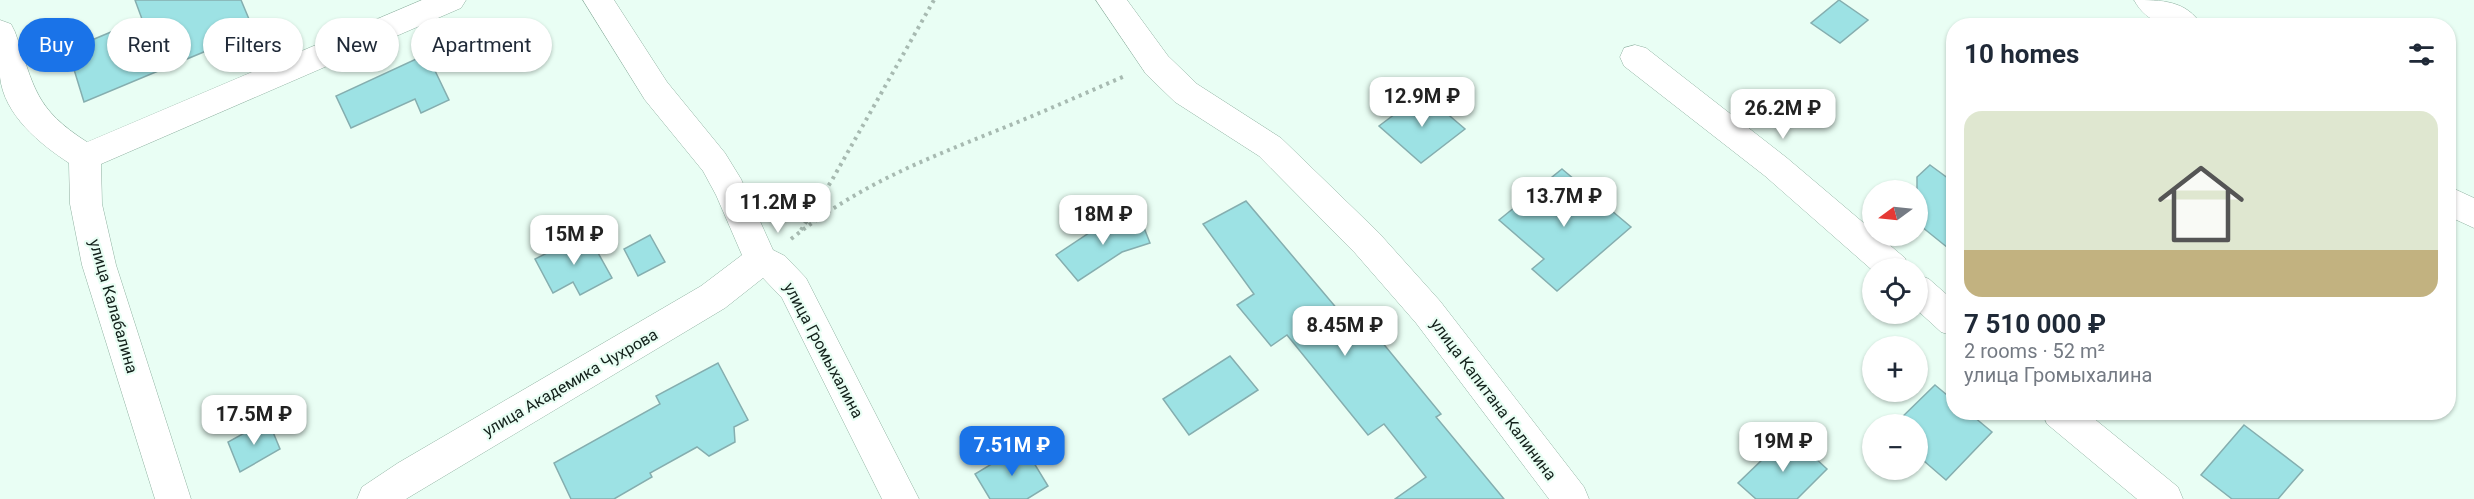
<!DOCTYPE html>
<html lang="en">
<head>
<meta charset="utf-8">
<style>
  :root { --surface:#fff; --page:#f6f6f7; --text:#1f2937; --muted:#747a83; --line:#e0e1e3; --accent:#1a73e8 }
  body { margin:0; font-family:Roboto,sans-serif; background:var(--page); color:var(--text); height:100vh; display:flex; flex-direction:column; font-size:22px; white-space:nowrap }
  * { box-sizing:border-box; margin:0 }
  p { font-size:20px; color:var(--muted) }
  .icon { flex:none; width:33px; height:33px; fill:none; stroke:currentColor; stroke-width:2; stroke-linecap:round; stroke-linejoin:round }
  .map { position:relative; flex:1; overflow:hidden }
  .side { position:absolute; left:1946px; top:18px; width:510px; height:402px; display:flex; flex-direction:column; background:var(--surface); border-radius:24px; box-shadow:0 2px 4px #0004 }
  .side>* { flex:none }
  .top-card { position:absolute; left:18px; top:18px; width:570px; height:54px; display:flex; gap:12px }
  .needle { width:39px; rotate:255deg }
  .controls { position:absolute; left:1862px; top:180px; display:grid; gap:12px }
  .controls a { display:grid; place-items:center; width:66px; height:66px; border-radius:50%; background:var(--surface); box-shadow:0 2px 4px #0004; font-size:30px }
  .price { position:absolute; translate:-50% -51px; padding:0 14px; border-radius:12px; background:#fff; color:#222; font-size:20px; line-height:39px; filter:drop-shadow(0 2px 3px #0008) }
  .price::after { content:''; position:absolute; left:50%; top:36px; width:18px; height:14px; margin-left:-9px; background:inherit; clip-path:polygon(0 0,100% 0,50% 100%) }
  .price.active { background:var(--accent); color:#fff }
  ul { padding:0; list-style:none }
  li { display:grid; align-content:center; gap:12px; height:318px; padding:0 18px }
  li+li { border-top:2px solid var(--line) }
  li span { display:grid; place-items:center; height:186px; border-radius:18px; color:#555 }
  li>.icon { margin-inline-start:auto }
  span .icon { width:108px; height:108px; fill:#fffc; stroke-width:1 }
  li b { font-size:26px }
  h2 { display:flex; justify-content:space-between; align-items:center; height:72px; padding:0 18px; font-size:26px }
  .pill { padding:0 21px; border-radius:27px; background:var(--surface); box-shadow:0 2px 4px #0004; font-size:21px; line-height:54px }
  .pill.active { background:var(--accent); color:#fff }
  .map>svg:first-child { display:block }
  .building { fill:#9de2e4; stroke:#85aeaf; stroke-width:1.5 }
  .lines { fill:none; stroke-linecap:round; stroke-linejoin:round }
  .street-casing { stroke:#90b2a2; stroke-width:1 }
  .path { stroke:#a7bab1; stroke-width:4; stroke-dasharray:3 4.5; stroke-linecap:butt }
  .street { fill:#fff; fill-rule:evenodd }
  .labels { text-anchor:middle; stroke-width:4.5; stroke-linejoin:round; paint-order:stroke }
  .street-label { font-size:16px; fill:#12201a; stroke:#e9fef4 }
</style>
</head>
<body>
<div class="map">
<svg width="2474" height="499" viewBox="0 0 2474 499">
  <rect width="100%" height="100%" fill="#e9fef4"/>
  <!-- building -->
  <g class="building">
    <path d="M 135,0 L 241,0 L 254,31 L 84,102 L 68,50 L 142,19 Z"/>
    <path d="M 1839,0 L 1868,20 L 1840,43 L 1811,23 Z"/>
    <path d="M 427,54 L 449,100 L 421,113 L 415,99 L 351,128 L 336,96 Z"/>
    <path d="M 1423,93 L 1465,129 L 1421,163 L 1379,126 Z"/>
    <path d="M 1930,165 L 1953,182 L 1953,252 L 1917,223 L 1917,177 Z"/>
    <path d="M 1562,169 L 1631,227 L 1557,291 L 1532,269 L 1544,259 L 1499,220 Z"/>
    <path d="M 1246,201 L 1366,343 L 1377,336 L 1441,414 L 1436,417 L 1504,499 L 1395,499 L 1426,477 L 1384,424 L 1368,435 L 1287,335 L 1271,346 L 1237,305 L 1254,294 L 1203,224 Z"/>
    <path d="M 1139,215 L 1150,243 L 1122,252 L 1078,281 L 1056,255 L 1098,227 Z"/>
    <path d="M 587,233 L 612,278 L 580,295 L 573,282 L 553,293 L 535,259 Z"/>
    <path d="M 650,235 L 665,262 L 638,276 L 624,249 Z"/>
    <path d="M 1230,356 L 1258,390 L 1189,435 L 1163,399 Z"/>
    <path d="M 718,363 L 748,420 L 734,427 L 735,442 L 709,456 L 697,447 L 650,473 L 652,477 L 614,499 L 571,499 L 554,463 L 660,404 L 656,396 Z"/>
    <path d="M 1935,385 L 1953,400 L 1953,412 L 1968,412 L 1992,432 L 1946,480 L 1917,455 L 1917,424 L 1895,424 Z"/>
    <path d="M 268,420 L 280,449 L 240,472 L 228,442 Z"/>
    <path d="M 2244,425 L 2303,470 L 2278,499 L 2232,499 L 2201,475 Z"/>
    <path d="M 1789,434 L 1827,469 L 1797,499 L 1756,499 L 1738,483 Z"/>
    <path d="M 1023,445 L 1048,486 L 1027,499 L 990,499 L 975,474 Z"/>
  </g>
  <g class="lines">
    <defs>
      <g id="street">
        <path d="M 422,0 L 466,0 L 461,8 L 101,164 L 102,204 L 116,265 L 191,499 L 155,499 L 82,265 L 70,204 L 69,163 C 40,144 4,115 0,77 C 0,59 0,39 0,20 L 11,24 L 15,32 C 35,88 34,108 87,142 Z"/>
        <path d="M 583,0 L 614,0 L 667,82 L 725,153 L 741,179 L 773,250 L 785,256 L 806,278 L 919,499 L 882,499 L 782,298 L 763,278 L 725,308 L 406,499 L 357,499 L 362,487 L 398,463 L 701,286 L 742,255 L 716,195 L 703,171 L 645,100 Z"/>
        <path d="M 1096,0 L 1127,0 L 1168,56 L 1197,84 L 1281,138 L 1379,233 L 1440,301 L 1584,487 L 1589,499 L 1549,499 L 1416,323 L 1355,253 L 1259,156 L 1175,102 L 1146,74 Z"/>
        <path d="M 2134,0 C 2161,0 2187,0 2202,26 C 2174,26 2149,28 2134,0 Z"/>
        <path d="M 1635,45 L 1646,48 L 1787,158 L 1872,230 L 1872,236 L 1879,236 L 1905,258 L 1909,268 L 1872,270 L 1765,176 L 1624,66 L 1620,57 L 1624,48 Z"/>
        <path d="M 2448,186 L 2474,198 L 2474,228 L 2448,216 Z"/>
        <path d="M 1917,274 L 1929,279 L 1953,300 L 1953,336 L 1941,332 L 1917,310 Z"/>
        <path d="M 2042,412 L 2086,412 L 2178,487 L 2183,499 L 2137,499 L 2047,424 Z"/>
      </g>
    </defs>
    <!-- street casing -->
    <use href="#street" class="street-casing"/>
    <!-- path -->
    <g class="path">
      <path d="M 801,230 L 832,180 L 934,0"/>
      <path d="M 791,239 C 859,185 919,162 998,130 C 1041,113 1083,94 1125,76"/>
    </g>
    <!-- street -->
    <use href="#street" class="street"/>
  </g>
  <g class="labels">
    <!-- street labels -->
    <g class="street-label">
      <text transform="translate(114 306) rotate(74)" y="6">улица Калабалина</text>
      <text transform="translate(824 350) rotate(62)" y="6">улица Громыхалина</text>
      <text transform="translate(570 382) rotate(-30)" y="6">улица Академика Чухрова</text>
      <text transform="translate(1494 399) rotate(53)" y="6">улица Капитана Калинина</text>
    </g>
  </g>
</svg>
<div class="controls">
<a><svg class="needle" viewBox="-14 -14 28 28"><path d="M0-13l5 13h-10z" fill="#e53935"/><path d="M0 13l5-13h-10z" fill="#747a83"/></svg></a>
<a><svg class="icon" aria-label="locate" viewBox="0 0 24 24"><circle cx="12" cy="12" r="6"/><path d="M12 2v4M12 18v4M2 12h4M18 12h4"/></svg></a>
<a>+</a>
<a>−</a>
</div>
<b class="price" style="left:1422px;top:128px">12.9M ₽</b>
<b class="price" style="left:1783px;top:140px">26.2M ₽</b>
<b class="price" style="left:1564px;top:228px">13.7M ₽</b>
<b class="price" style="left:778px;top:234px">11.2M ₽</b>
<b class="price" style="left:1103px;top:246px">18M ₽</b>
<b class="price" style="left:574px;top:266px">15M ₽</b>
<b class="price" style="left:1345px;top:357px">8.45M ₽</b>
<b class="price" style="left:254px;top:446px">17.5M ₽</b>
<b class="price" style="left:1783px;top:473px">19M ₽</b>
<b class="price active" style="left:1012px;top:477px">7.51M ₽</b>
<div class="top-card">
<a class="pill active">Buy</a>
<a class="pill">Rent</a>
<a class="pill">Filters</a>
<a class="pill">New</a>
<a class="pill">Apartment</a>
</div>
<section class="side">
<h2>10 homes<svg class="icon" aria-label="filters" viewBox="0 0 24 24"><path d="M4 7h16M4 17h16"/><circle cx="9" cy="7" r="2"/><circle cx="15" cy="17" r="2"/></svg></h2>
<ul>
<li><span style="background:linear-gradient(#dfe7d0 75%,#c2b280 0)"><svg class="icon" aria-label="home" viewBox="0 0 24 24"><path d="M3 11l9-7 9 7M6 9v11h12V9"/></svg></span><div><b>7 510 000 ₽</b><p>2 rooms · 52 m²</p><p>улица Громыхалина</p></div></li>
</ul>
</section>
</div>
</body>
</html>
